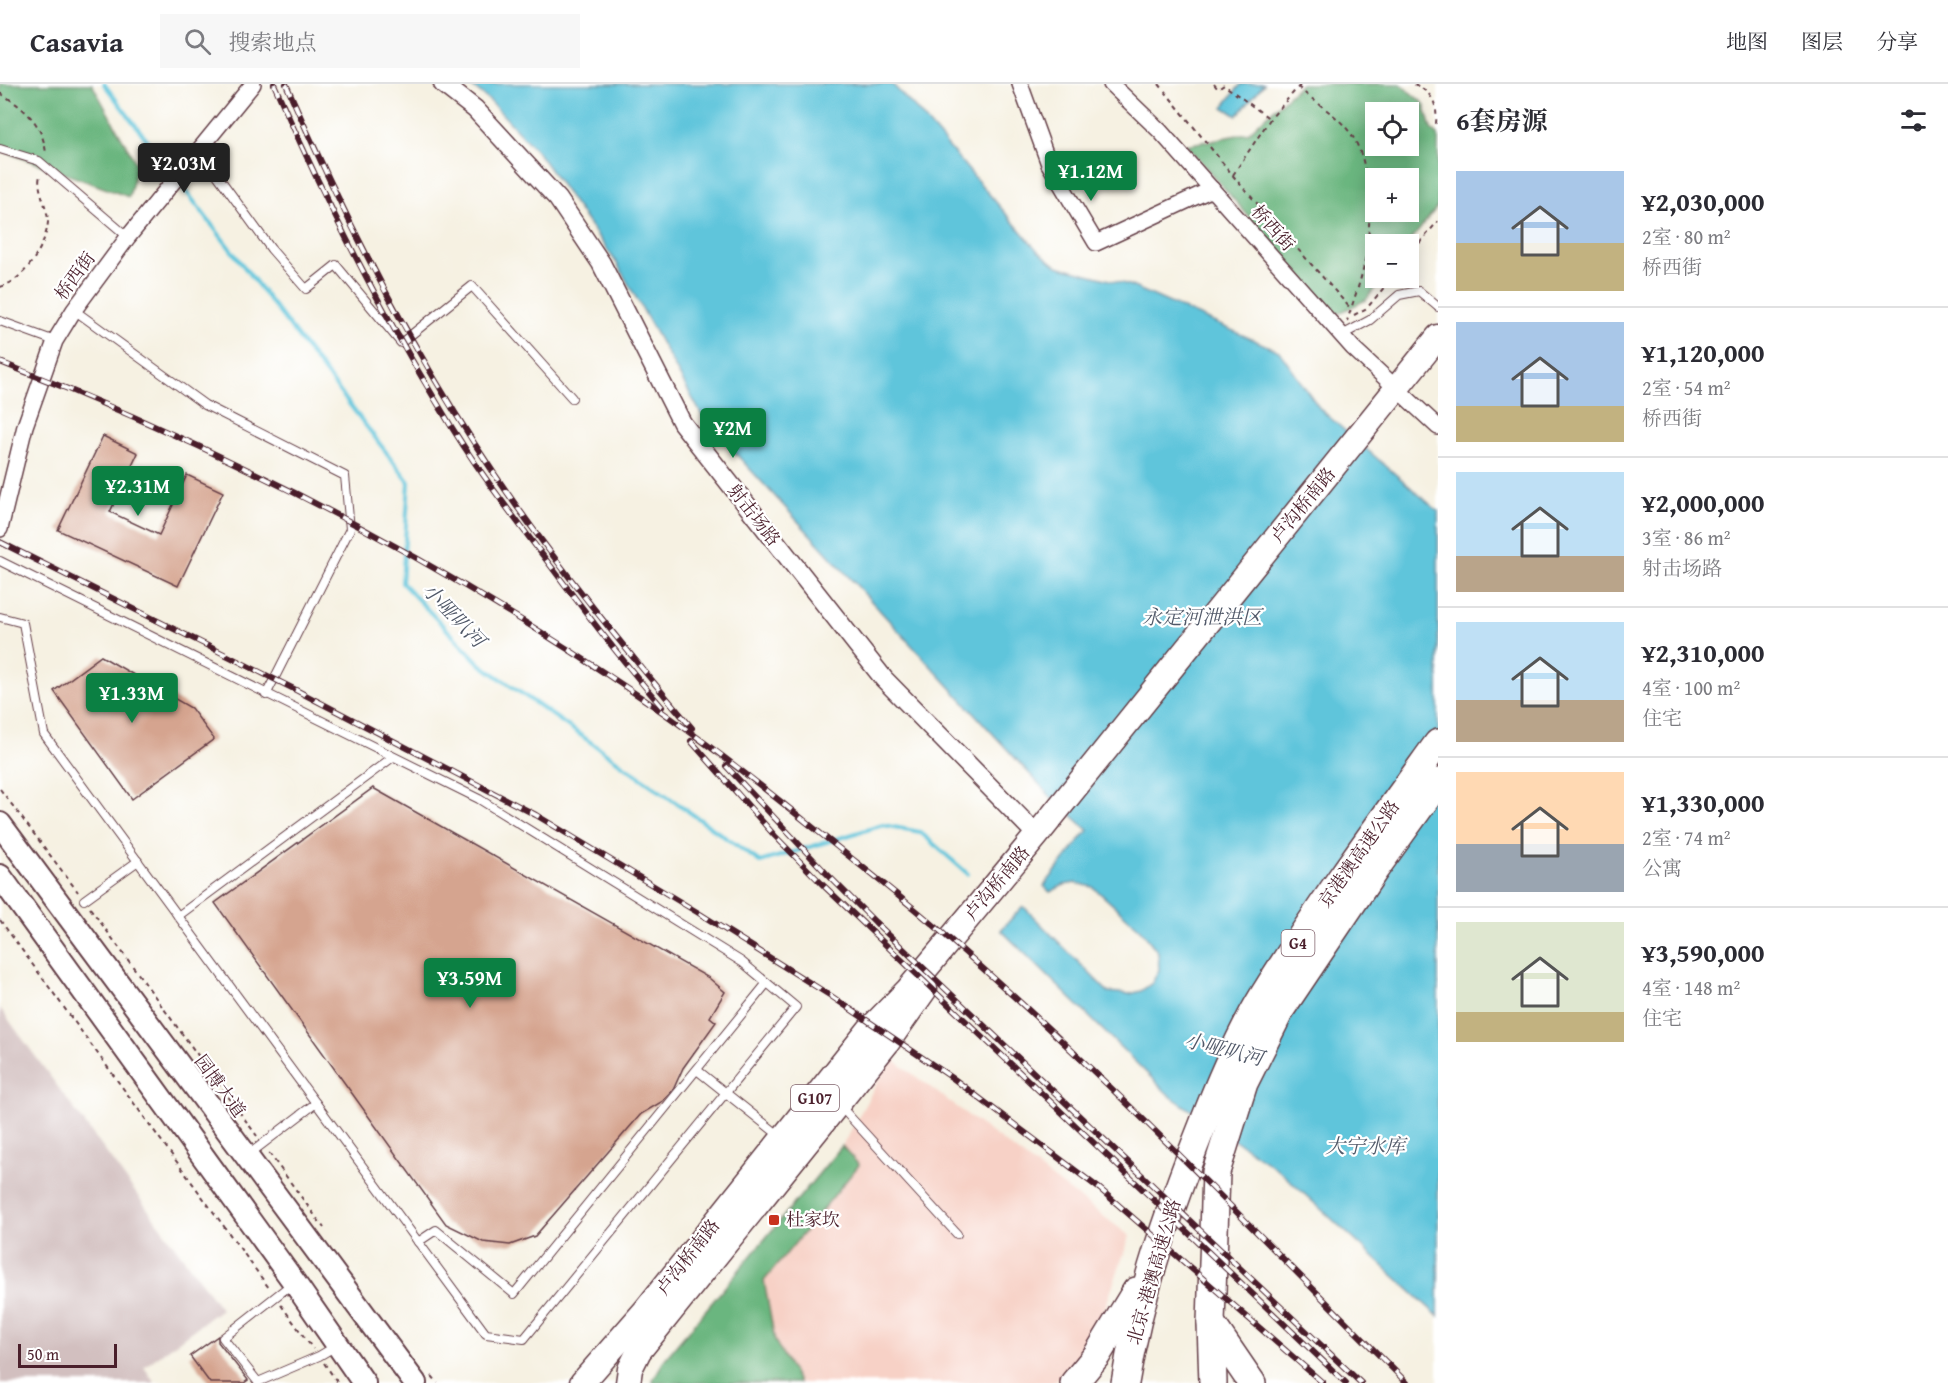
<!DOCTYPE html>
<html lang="zh">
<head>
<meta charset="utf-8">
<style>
  :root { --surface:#fff; --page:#f7f7f7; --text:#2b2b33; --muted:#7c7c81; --line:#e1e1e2; --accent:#0b8043 }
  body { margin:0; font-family:"Gentium Book Plus","Noto Serif SC",serif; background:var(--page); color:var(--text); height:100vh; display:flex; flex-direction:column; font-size:22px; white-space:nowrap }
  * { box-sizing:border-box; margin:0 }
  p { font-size:20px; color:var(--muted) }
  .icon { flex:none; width:33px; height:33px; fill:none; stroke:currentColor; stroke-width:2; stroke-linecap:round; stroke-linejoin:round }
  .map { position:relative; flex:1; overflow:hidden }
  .sheet { display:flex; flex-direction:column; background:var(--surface); width:510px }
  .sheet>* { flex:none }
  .controls { position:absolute; left:1365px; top:18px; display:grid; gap:12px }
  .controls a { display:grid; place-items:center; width:54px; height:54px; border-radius:0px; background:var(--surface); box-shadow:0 3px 15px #0003; font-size:30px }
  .scale { position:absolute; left:18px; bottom:15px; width:99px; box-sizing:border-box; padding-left:6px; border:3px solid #4a1f2b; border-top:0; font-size:16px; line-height:21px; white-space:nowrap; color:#4a1f2b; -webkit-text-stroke:4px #fff; paint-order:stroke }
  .price { position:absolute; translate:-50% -51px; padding:0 14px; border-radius:6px; background:var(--accent); color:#fff; font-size:20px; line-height:39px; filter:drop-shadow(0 2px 3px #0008) }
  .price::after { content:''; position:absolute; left:50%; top:36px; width:18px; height:14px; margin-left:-9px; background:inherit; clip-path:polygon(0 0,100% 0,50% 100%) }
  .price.selected { background:#222; color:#fff }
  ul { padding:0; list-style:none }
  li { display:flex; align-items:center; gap:18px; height:150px; padding:0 18px }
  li+li { border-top:2px solid var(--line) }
  li span { display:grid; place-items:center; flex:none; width:168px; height:120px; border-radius:0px; color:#555 }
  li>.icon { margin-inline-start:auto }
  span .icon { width:72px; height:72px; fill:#fffc; stroke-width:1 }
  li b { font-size:26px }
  h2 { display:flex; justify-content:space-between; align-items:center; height:72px; padding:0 18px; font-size:26px }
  header { display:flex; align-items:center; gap:36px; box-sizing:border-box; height:84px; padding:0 30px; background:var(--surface); border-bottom:2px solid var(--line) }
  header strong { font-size:28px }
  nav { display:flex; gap:33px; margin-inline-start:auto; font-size:21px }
  .search { width:420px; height:54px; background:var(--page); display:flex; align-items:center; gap:15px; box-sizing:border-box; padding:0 21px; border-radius:0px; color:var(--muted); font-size:22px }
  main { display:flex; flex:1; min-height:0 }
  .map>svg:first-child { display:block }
  .built { fill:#f7d1c6 }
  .industrial { fill:#d2bfbf }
  .forest { fill:#6ab67f; stroke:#5a6a55; stroke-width:1.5; fill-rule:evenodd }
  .water { fill:#5ec5db; stroke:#547283; stroke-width:1.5 }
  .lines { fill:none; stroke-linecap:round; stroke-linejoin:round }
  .stream { stroke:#5ec5db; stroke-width:4 }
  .building { fill:#d5a48f }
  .service-casing { stroke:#643e46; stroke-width:10 }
  .minor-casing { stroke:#643e46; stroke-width:18 }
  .tertiary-casing { stroke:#643e46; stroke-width:21 }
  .primary-casing { stroke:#643e46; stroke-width:26 }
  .trunk-casing { stroke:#643e46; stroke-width:27 }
  .motorway-casing { stroke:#643e46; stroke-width:30 }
  .path { stroke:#643e46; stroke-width:2; stroke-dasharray:4.5 4.5; stroke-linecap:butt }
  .service { stroke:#fff; stroke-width:8 }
  .minor { stroke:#fff; stroke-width:15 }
  .tertiary { stroke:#fff; stroke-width:18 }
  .primary { stroke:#fff; stroke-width:22 }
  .trunk { stroke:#fff; stroke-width:24 }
  .motorway { stroke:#fff; stroke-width:27 }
  .rail-casing { stroke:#4a1f2b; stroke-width:6 }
  .rail { stroke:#fff; stroke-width:4; stroke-dasharray:11; stroke-linecap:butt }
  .poi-dot { fill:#c8321e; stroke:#fff; stroke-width:2 }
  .labels { text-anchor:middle; stroke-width:4.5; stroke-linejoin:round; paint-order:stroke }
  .shield { fill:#fff; stroke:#80626b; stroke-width:1.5 }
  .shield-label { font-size:16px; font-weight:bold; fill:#4a1f2b }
  .street-label { font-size:18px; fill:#4a1f2b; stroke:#fff }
  .poi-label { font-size:18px; fill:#4a1f2b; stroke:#fff; text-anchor:start }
  .water-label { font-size:20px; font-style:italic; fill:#515969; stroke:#fff }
</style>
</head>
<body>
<header>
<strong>Casavia</strong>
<div class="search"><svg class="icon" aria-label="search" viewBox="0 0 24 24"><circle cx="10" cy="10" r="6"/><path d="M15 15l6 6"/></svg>搜索地点</div>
<nav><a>地图</a><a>图层</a><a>分享</a></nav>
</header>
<main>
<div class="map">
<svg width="1438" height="1299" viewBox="0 0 1438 1299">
  <rect width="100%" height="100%" fill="#fff"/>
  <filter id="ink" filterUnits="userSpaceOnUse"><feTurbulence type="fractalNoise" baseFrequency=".0167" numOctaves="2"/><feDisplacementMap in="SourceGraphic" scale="12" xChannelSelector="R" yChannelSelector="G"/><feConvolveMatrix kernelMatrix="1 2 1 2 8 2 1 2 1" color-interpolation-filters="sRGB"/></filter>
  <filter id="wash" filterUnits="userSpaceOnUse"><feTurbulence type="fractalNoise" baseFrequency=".008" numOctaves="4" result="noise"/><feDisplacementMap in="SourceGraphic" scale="24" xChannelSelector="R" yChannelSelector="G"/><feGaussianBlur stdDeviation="1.35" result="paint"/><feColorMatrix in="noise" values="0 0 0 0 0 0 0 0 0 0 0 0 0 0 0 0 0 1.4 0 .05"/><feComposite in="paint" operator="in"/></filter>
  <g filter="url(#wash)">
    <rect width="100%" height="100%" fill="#f6f1e2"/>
    <!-- built -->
    <path class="built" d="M 891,974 L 1130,1152 L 1105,1224 L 1073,1280 L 1053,1299 L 799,1299 L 775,1257 L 764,1197 L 858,1081 L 842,1062 Z"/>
    <!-- industrial -->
    <path class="industrial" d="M 0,924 L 221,1225 L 144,1283 L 155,1299 L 0,1299 Z"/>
    <!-- forest -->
    <g class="forest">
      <path d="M 0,0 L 92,0 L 137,81 L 129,113 L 0,66 Z"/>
      <path d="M 1301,0 L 1400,0 L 1424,20 L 1431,45 L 1438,51 L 1438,122 L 1408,160 L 1376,160 L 1376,194 L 1383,194 L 1366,216 L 1335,231 L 1186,61 L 1248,49 ZM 1408,28 L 1408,62 L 1376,62 L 1376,28 ZM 1408,94 L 1408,128 L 1376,128 L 1376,94 Z"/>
      <path d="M 842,1062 L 859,1081 L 764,1197 L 775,1257 L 799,1299 L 653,1299 L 653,1296 L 665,1275 Z"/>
    </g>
    <!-- water -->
    <g class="water">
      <path d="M 469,0 L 892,0 L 916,25 L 1038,167 L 1057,182 L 1129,201 L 1279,267 L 1320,325 L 1438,427 L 1438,1232 L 1276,1084 L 1170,1012 L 1001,846 L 1023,822 L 1108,908 L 1130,910 L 1141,907 L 1152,899 L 1159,886 L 1158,868 L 1140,845 L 1093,803 L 1076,799 L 1064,801 L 1050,808 L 1044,802 L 1088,746 L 1050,712 L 704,335 L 616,178 L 539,70 L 491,18 Z"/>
      <path d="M 1241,0 L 1264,0 L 1237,32 L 1223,23 Z"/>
    </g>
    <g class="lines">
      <!-- stream -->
      <g class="stream">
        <path d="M 104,0 L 173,90"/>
        <path d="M 179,98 L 409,398 L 402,499 L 480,580 L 760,778 L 883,741 L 920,748 L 968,790"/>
      </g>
    </g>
    <g id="blocks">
      <!-- building -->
      <g class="building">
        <path d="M 103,352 L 138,369 L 110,428 L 159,451 L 187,391 L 223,408 L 178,502 L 58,446 Z"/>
        <path d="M 101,572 L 191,624 L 214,655 L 132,715 L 54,607 Z"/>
        <path d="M 373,704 L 709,894 L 725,908 L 710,933 L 716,938 L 683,984 L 673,1006 L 663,1017 L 641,1030 L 535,1152 L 510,1161 L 483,1158 L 446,1140 L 215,819 Z"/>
        <path d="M 218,1252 L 218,1258 L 248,1296 L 244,1299 L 210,1299 L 190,1272 Z"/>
      </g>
    </g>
  </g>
  <g filter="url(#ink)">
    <use href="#blocks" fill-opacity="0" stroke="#643e46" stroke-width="1.5"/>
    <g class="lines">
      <defs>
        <g id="service">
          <path d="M 0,65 L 39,77 L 128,153"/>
          <path d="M 199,66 L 271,165 L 306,205 L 336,181 L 401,259 L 472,202 L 572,314"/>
          <path d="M 74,226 L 205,321 L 345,392 L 350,445 L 266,611"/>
          <path d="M 0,237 L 55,257"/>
          <path d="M 1342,251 L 1370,236 L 1399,211 L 1419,207 L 1438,223"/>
          <path d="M 0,477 L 479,715 L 742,878 L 796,923 L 524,1255 L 486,1250 L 44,650 L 23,539 L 0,533"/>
          <path d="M 84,816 L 138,777"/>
          <path d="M 178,832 L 393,673"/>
          <path d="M 697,986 L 780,1052"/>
          <path d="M 841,1023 L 957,1150"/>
          <path d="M 248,1071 L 316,1019"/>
          <path d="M 418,1158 L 436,1146 L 514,1210 L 767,899"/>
          <path d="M 293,1199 L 223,1254 L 258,1298 L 319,1272 L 336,1262"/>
        </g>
        <g id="minor">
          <path d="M 1020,0 L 1049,80 L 1096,159 L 1212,105"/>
          <path d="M 1111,0 L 1160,47 L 1353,264 L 1438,343"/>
          <path d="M 0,445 L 25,342 L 55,257 L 74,226 L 128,153 L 253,0"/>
        </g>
        <path id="tertiary" d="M 443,0 L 475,25 L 558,115 L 601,179 L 682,339 L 884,595 L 1037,751"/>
        <g id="primary">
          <path d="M 0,740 L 415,1299"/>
          <path d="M 0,792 L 294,1198 L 364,1299"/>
        </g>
        <g id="trunk">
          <path d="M 582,1299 L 645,1227 L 869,946 L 908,906 L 1037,751 L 1438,253"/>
          <path d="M 628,1299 L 630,1285 L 639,1267 L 887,959 L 925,905"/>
        </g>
        <g id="motorway">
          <path d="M 1211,1239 L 1252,1299"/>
          <path d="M 1074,1299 L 1097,1271 L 1136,1207"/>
          <path d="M 1125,1299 C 1139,1211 1169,1126 1202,1043 C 1219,999 1238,953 1263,912 C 1317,825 1378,742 1438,659"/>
          <path d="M 1213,1299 L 1211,1239 L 1216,1088 L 1244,999 L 1281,925 L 1376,784 L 1438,698"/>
        </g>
      </defs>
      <!-- service casing -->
      <use href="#service" class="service-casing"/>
      <!-- minor casing -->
      <use href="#minor" class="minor-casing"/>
      <!-- tertiary casing -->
      <use href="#tertiary" class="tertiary-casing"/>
      <!-- primary casing -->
      <use href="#primary" class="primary-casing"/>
      <!-- trunk casing -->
      <use href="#trunk" class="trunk-casing"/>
      <!-- motorway casing -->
      <use href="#motorway" class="motorway-casing"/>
      <!-- path -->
      <g class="path">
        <path d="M 1159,0 L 1239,99 L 1351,225 L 1347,237"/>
        <path d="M 1214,0 L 1218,5 L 1224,1 L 1270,35"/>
        <path d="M 1414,0 C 1432,8 1438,20 1436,39 L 1438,41"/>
        <path d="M 1298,3 C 1316,20 1339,31 1353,53 C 1372,84 1372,141 1365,176 C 1362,193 1356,209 1351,225"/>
        <path d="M 0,9 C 25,25 42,38 46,69"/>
        <path d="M 1233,91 L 1270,35 L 1301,0"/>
        <path d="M 1408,173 L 1438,137"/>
        <path d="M 0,203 C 24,197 46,162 48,138 C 48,123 36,104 40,92"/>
        <path d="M 1354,231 L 1367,224 L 1392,194"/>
        <path d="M 0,705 L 78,808"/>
        <path d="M 90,824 L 257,1052"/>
        <path d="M 0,836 L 269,1204"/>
        <path d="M 269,1069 L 324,1144"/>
        <path d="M 281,1221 L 313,1265"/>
        <path d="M 324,1279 L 338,1299"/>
        <path d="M 432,1292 L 438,1299"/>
      </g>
      <!-- service -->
      <use href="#service" class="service"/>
      <!-- minor -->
      <use href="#minor" class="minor"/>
      <!-- tertiary -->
      <use href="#tertiary" class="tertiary"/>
      <!-- primary -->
      <use href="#primary" class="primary"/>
      <!-- trunk -->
      <use href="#trunk" class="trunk"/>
      <!-- motorway -->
      <use href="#motorway" class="motorway"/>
      <defs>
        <g id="rail">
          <path d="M 274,0 C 323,113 378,222 442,327 C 471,377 506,423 541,469 C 580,521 619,573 662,623"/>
          <path d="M 286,0 C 349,145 422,287 513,417 C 568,495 630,571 692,644"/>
          <path d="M 0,278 C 224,364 440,477 639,612 C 700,653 758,699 815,745 C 858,780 903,814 945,851 C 1107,992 1255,1148 1407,1299"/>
          <path d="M 0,458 L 292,604 L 536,731 L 697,828 L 831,912 L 954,995 L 1100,1105 L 1323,1299"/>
          <path d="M 691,657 L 775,752 L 824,802 L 1346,1299"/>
          <path d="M 726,682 L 826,789 L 875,838 L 1361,1299"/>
        </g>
      </defs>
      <!-- rail casing -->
      <use href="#rail" class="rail-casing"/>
      <!-- rail -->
      <use href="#rail" class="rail"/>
    </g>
  </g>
  <!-- markers -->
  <rect class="poi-dot" x="768" y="1130" width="12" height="12" rx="3"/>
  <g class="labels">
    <!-- shield labels -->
    <g class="shield">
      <rect x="1281.5" y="846" width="33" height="26" rx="4.5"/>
      <rect x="791" y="1001" width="48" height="26" rx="4.5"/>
    </g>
    <g class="shield-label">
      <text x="1298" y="865">G4</text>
      <text x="815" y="1020">G107</text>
    </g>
    <!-- street labels -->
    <g class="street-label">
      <text transform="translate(1273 144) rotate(48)" y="6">桥西街</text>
      <text transform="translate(75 192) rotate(-54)" y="6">桥西街</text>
      <text transform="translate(1303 421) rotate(-51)" y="6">卢沟桥南路</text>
      <text transform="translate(754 431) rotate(52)" y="6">射击场路</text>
      <text transform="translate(1359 770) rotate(-55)" y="6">京港澳高速公路</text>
      <text transform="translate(997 799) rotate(-50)" y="6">卢沟桥南路</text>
      <text transform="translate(220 1002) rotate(54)" y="6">园博大道</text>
      <text transform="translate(688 1173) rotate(-52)" y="6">卢沟桥南路</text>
      <text transform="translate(1154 1188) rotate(-74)" y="6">北京-港澳高速公路</text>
    </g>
    <!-- poi labels -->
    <g class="poi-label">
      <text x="786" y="1142">杜家坎</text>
    </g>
    <!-- water labels -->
    <g class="water-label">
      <text transform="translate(454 531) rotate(46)" y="7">小哑叭河</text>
      <text x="1202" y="540">永定河泄洪区</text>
      <text transform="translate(1224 965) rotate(14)" y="7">小哑叭河</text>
      <text x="1365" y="1069">大宁水库</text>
    </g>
  </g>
</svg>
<div class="controls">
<a><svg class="icon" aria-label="locate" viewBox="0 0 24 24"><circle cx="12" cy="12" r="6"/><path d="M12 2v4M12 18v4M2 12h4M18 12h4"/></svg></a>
<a>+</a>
<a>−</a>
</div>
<div class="scale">50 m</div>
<b class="price selected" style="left:184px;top:110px">¥2.03M</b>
<b class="price" style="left:1091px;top:118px">¥1.12M</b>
<b class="price" style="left:733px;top:375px">¥2M</b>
<b class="price" style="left:138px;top:433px">¥2.31M</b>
<b class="price" style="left:132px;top:640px">¥1.33M</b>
<b class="price" style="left:470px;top:925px">¥3.59M</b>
</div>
<section class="sheet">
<h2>6套房源<svg class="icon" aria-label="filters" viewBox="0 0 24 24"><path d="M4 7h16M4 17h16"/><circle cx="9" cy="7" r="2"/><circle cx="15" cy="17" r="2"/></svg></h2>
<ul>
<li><span style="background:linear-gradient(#a9c7e8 60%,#c2b280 0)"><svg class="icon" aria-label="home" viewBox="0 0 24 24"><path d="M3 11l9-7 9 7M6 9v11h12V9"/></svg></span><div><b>¥2,030,000</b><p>2室 · 80 m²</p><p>桥西街</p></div></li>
<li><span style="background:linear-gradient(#a9c7e8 70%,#c2b280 0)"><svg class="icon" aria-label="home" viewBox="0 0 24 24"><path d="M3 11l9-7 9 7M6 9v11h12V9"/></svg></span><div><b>¥1,120,000</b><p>2室 · 54 m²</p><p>桥西街</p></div></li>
<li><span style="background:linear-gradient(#bfe0f5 70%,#b9a48a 0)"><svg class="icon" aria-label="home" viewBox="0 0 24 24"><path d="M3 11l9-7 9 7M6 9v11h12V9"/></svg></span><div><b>¥2,000,000</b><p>3室 · 86 m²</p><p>射击场路</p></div></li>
<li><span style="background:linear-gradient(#bfe0f5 65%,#b9a48a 0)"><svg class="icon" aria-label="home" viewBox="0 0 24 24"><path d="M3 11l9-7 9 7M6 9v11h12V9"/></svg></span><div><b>¥2,310,000</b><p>4室 · 100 m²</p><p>住宅</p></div></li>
<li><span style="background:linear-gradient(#ffd9b3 60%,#9aa5b1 0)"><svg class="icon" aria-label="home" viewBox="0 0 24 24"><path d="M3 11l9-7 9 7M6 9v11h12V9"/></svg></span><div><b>¥1,330,000</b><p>2室 · 74 m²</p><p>公寓</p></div></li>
<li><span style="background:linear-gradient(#dfe7d0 75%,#c2b280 0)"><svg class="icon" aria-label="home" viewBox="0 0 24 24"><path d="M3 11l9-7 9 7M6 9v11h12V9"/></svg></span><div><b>¥3,590,000</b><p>4室 · 148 m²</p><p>住宅</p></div></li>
</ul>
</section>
</main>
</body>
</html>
